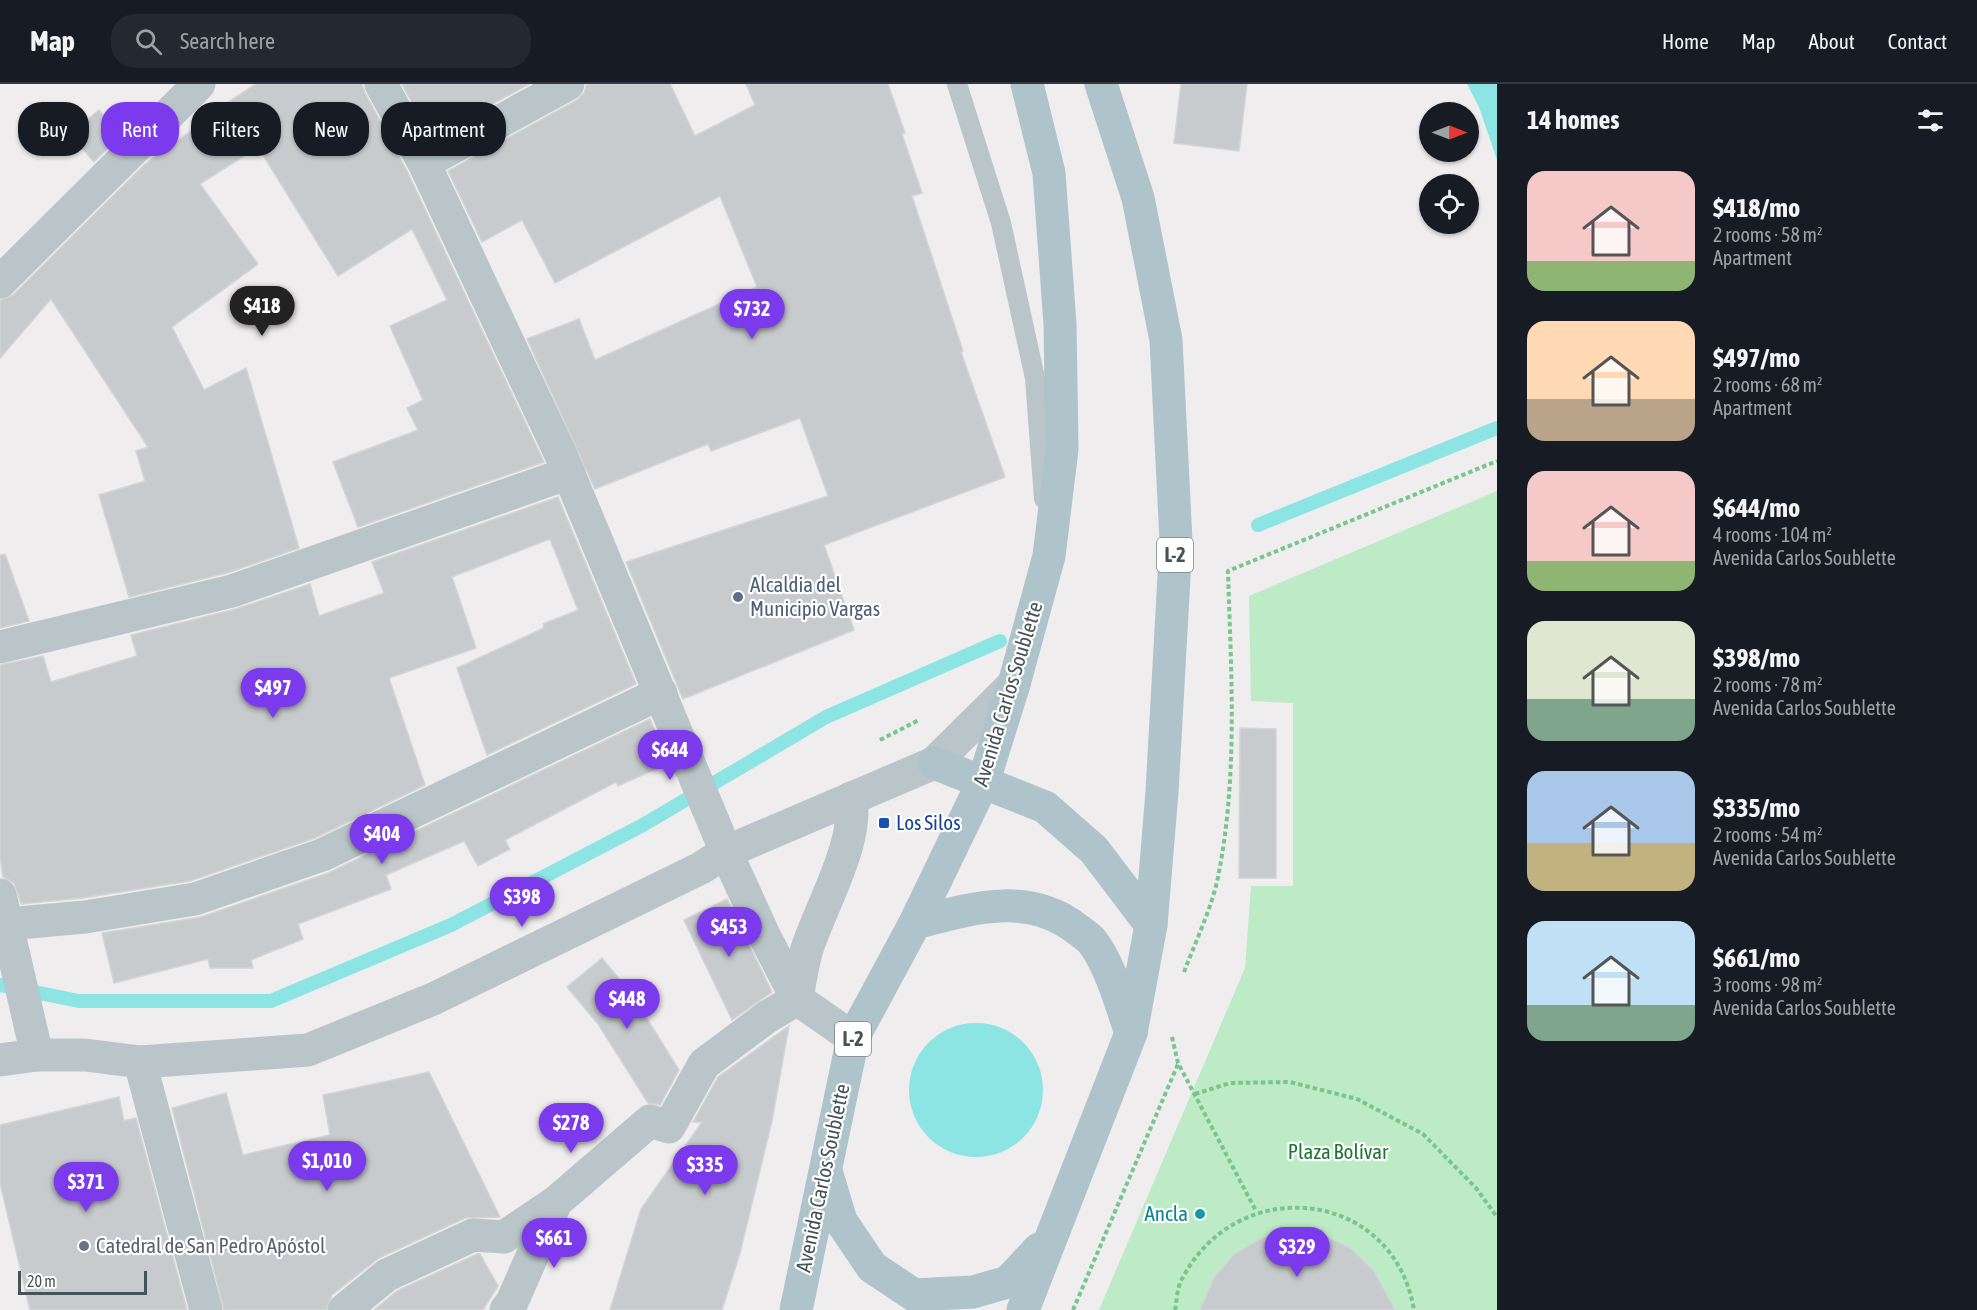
<!DOCTYPE html>
<html lang="en">
<head>
<meta charset="utf-8">
<style>
  :root { --surface:#171b24; --page:#242831; --text:#f1f3f6; --muted:#9ea1a6; --line:#363941; --accent:#7c3aed }
  body { margin:0; font-family:"Asap Condensed",sans-serif; background:var(--page); color:var(--text); height:100vh; display:flex; flex-direction:column; font-size:22px; white-space:nowrap }
  * { box-sizing:border-box; margin:0 }
  p { font-size:20px; color:var(--muted) }
  .icon { flex:none; width:33px; height:33px; fill:none; stroke:currentColor; stroke-width:2; stroke-linecap:round; stroke-linejoin:round }
  .map { position:relative; flex:1; overflow:hidden }
  .details { display:flex; flex-direction:column; background:var(--surface); width:480px }
  .details>* { flex:none }
  .top-card { position:absolute; left:18px; top:18px; width:570px; height:54px; display:flex; gap:12px }
  .needle { width:39px; rotate:90deg }
  .fabs { position:absolute; left:1419px; top:18px; display:grid; gap:12px }
  .fabs a { display:grid; place-items:center; width:60px; height:60px; border-radius:50%; background:var(--surface); box-shadow:0 2px 4px #0004; font-size:30px }
  .scale { position:absolute; left:18px; bottom:15px; width:129px; box-sizing:border-box; padding-left:6px; border:3px solid #465459; border-top:0; font-size:16px; line-height:21px; white-space:nowrap; color:#465459; -webkit-text-stroke:4px #fff; paint-order:stroke }
  .price { position:absolute; translate:-50% -51px; padding:0 14px; border-radius:21px; background:var(--accent); color:#fff; font-size:20px; line-height:39px; filter:drop-shadow(0 2px 3px #0008) }
  .price::after { content:''; position:absolute; left:50%; top:36px; width:18px; height:14px; margin-left:-9px; background:inherit; clip-path:polygon(0 0,100% 0,50% 100%) }
  .price.active { background:#222; color:#fff }
  ul { padding:0; list-style:none }
  li { display:flex; align-items:center; gap:18px; height:150px; padding:0 30px }
  li span { display:grid; place-items:center; flex:none; width:168px; height:120px; border-radius:18px; color:#555 }
  li>.icon { margin-inline-start:auto }
  span .icon { width:72px; height:72px; fill:#fffc; stroke-width:1 }
  li b { font-size:26px }
  h2 { display:flex; justify-content:space-between; align-items:center; height:72px; padding:0 30px; font-size:26px }
  .chip { padding:0 21px; border-radius:24px; background:var(--surface); box-shadow:0 2px 4px #0004; font-size:21px; line-height:54px }
  .chip.active { background:var(--accent); color:#fff }
  header { display:flex; align-items:center; gap:36px; box-sizing:border-box; height:84px; padding:0 30px; background:var(--surface); border-bottom:2px solid var(--line) }
  header strong { font-size:28px }
  nav { display:flex; gap:33px; margin-inline-start:auto; font-size:21px }
  .search { width:420px; height:54px; background:var(--page); display:flex; align-items:center; gap:15px; box-sizing:border-box; padding:0 21px; border-radius:24px; color:var(--muted); font-size:22px }
  main { display:flex; flex:1; min-height:0 }
  .map>svg:first-child { display:block }
  .green { fill:#bdebc5 }
  .water { fill:#8de5e3 }
  .lines { fill:none; stroke-linecap:round; stroke-linejoin:round }
  .stream { stroke:#8de5e3; stroke-width:14 }
  .building { fill:#c7cbce; stroke:#d1d5d8; stroke-width:1.5 }
  .path { stroke:#78c68e; stroke-width:4; stroke-dasharray:4.5 3; stroke-linecap:butt }
  .service { stroke:#b9c5c9; stroke-width:20 }
  .minor { stroke:#b9c5c9; stroke-width:33 }
  .primary { stroke:#aec3ca; stroke-width:33 }
  .service-dot { fill:#5c6f8a; stroke:#fff; stroke-width:2 }
  .transit-dot { fill:#1a4fb4; stroke:#fff; stroke-width:2 }
  .culture-dot { fill:#0f9aa8; stroke:#fff; stroke-width:2 }
  .worship-dot { fill:#6b7280; stroke:#fff; stroke-width:2 }
  .labels { text-anchor:middle; stroke-width:4.5; stroke-linejoin:round; paint-order:stroke }
  .shield { fill:#fff; stroke:#7e878b; stroke-width:1.5 }
  .shield-label { font-size:20px; font-weight:bold; fill:#465459 }
  .service-label { font-size:21px; fill:#4e5e75; stroke:#fff; text-anchor:start }
  .street-label { font-size:21px; fill:#465459; stroke:#fff }
  .transit-label { font-size:21px; fill:#164399; stroke:#fff; text-anchor:start }
  .park-label { font-size:21px; fill:#1d7535; stroke:#fff }
  .culture-label { font-size:21px; fill:#0d838f; stroke:#fff; text-anchor:end }
  .worship-label { font-size:21px; fill:#5b616d; stroke:#fff; text-anchor:start }
</style>
</head>
<body>
<header>
<strong>Map</strong>
<div class="search"><svg class="icon" aria-label="search" viewBox="0 0 24 24"><circle cx="10" cy="10" r="6"/><path d="M15 15l6 6"/></svg>Search here</div>
<nav><a>Home</a><a>Map</a><a>About</a><a>Contact</a></nav>
</header>
<main>
<div class="map">
<svg width="1497" height="1226" viewBox="0 0 1497 1226">
  <rect width="100%" height="100%" fill="#efeded"/>
  <!-- green -->
  <path class="green" d="M 1497,407 L 1497,1226 L 1099,1226 L 1245,884 L 1251,802 L 1293,802 L 1293,619 L 1251,617 L 1249,512 Z"/>
  <!-- water -->
  <g class="water">
    <path d="M 1467,0 L 1497,0 L 1497,76 L 1479,23 Z"/>
    <circle cx="976" cy="1006" r="67"/>
  </g>
  <g class="lines">
    <!-- stream -->
    <g class="stream">
      <path d="M 1258,441 L 1497,344"/>
      <path d="M 0,901 L 79,917 L 271,917 L 451,841 L 643,741 L 826,633 L 1000,557"/>
    </g>
  </g>
  <!-- building -->
  <g class="building">
    <path d="M 256,0 L 362,0 L 365,9 L 407,87 L 544,378 L 358,443 L 333,378 L 418,346 L 407,324 L 423,316 L 390,242 L 447,216 L 412,145 L 338,192 L 258,63 L 200,100 L 258,180 L 172,243 L 204,306 L 246,284 L 299,464 L 227,489 L 129,513 L 99,411 L 145,397 L 136,367 L 148,363 L 51,215 L 0,274 L 0,216 L 13,211 L 144,81 L 196,43 L 194,40 Z"/>
    <path d="M 402,0 L 529,0 L 431,54 Z"/>
    <path d="M 587,0 L 670,0 L 695,52 L 755,21 L 746,0 L 888,0 L 905,49 L 902,50 L 922,109 L 912,112 L 963,267 L 961,268 L 1005,393 L 824,461 L 854,546 L 683,615 L 626,478 L 828,412 L 800,334 L 711,367 L 708,360 L 595,405 L 527,255 L 579,235 L 595,276 L 757,203 L 720,112 L 555,199 L 522,136 L 482,158 L 448,87 L 577,16 L 584,9 Z"/>
    <path d="M 1181,0 L 1247,0 L 1239,67 L 1174,59 Z"/>
    <path d="M 99,26 L 120,52 L 94,78 L 70,50 Z"/>
    <path d="M 558,413 L 636,600 L 487,671 L 457,584 L 544,544 L 543,540 L 578,526 L 550,455 L 452,493 L 476,564 L 389,594 L 425,701 L 315,754 L 190,797 L 83,814 L 21,820 L 14,799 L 3,793 L 0,773 L 0,581 L 43,572 L 51,598 L 137,572 L 131,551 L 236,525 L 310,500 L 319,532 L 384,509 L 372,478 Z"/>
    <path d="M 5,470 L 29,537 L 0,544 L 0,471 Z"/>
    <path d="M 650,635 L 669,679 L 618,702 L 616,698 L 505,756 L 510,765 L 478,782 L 464,757 L 386,791 L 391,805 L 298,840 L 303,855 L 251,876 L 253,884 L 210,884 L 208,875 L 114,899 L 102,849 L 201,833 L 328,789 Z"/>
    <path d="M 1240,644 L 1276,645 L 1276,794 L 1239,794 Z"/>
    <path d="M 727,815 L 772,908 L 732,936 L 684,836 Z"/>
    <path d="M 602,874 L 633,912 L 679,986 L 660,1021 L 648,1019 L 598,940 L 567,903 Z"/>
    <path d="M 789,942 L 772,1037 L 740,1169 L 722,1226 L 610,1226 L 641,1125 L 702,1038 L 693,1038 L 718,993 Z"/>
    <path d="M 429,988 L 500,1133 L 465,1134 L 379,1174 L 332,1211 L 326,1226 L 224,1226 L 172,1024 L 226,1009 L 243,1071 L 330,1051 L 323,1011 Z"/>
    <path d="M 119,1013 L 124,1037 L 136,1034 L 187,1226 L 30,1226 L 0,1099 L 0,1041 Z"/>
    <path d="M 1293,1148 L 1324,1151 L 1352,1165 L 1374,1187 L 1395,1226 L 1200,1226 L 1214,1194 L 1234,1170 L 1262,1154 Z"/>
    <path d="M 477,1170 L 480,1170 L 498,1202 L 483,1226 L 374,1226 L 397,1207 Z"/>
  </g>
  <g class="lines">
    <!-- path -->
    <g class="path">
      <path d="M 880,656 L 919,636"/>
      <path d="M 1184,888 C 1196,856 1213,822 1219,788 C 1238,689 1231,587 1228,487 L 1497,377"/>
      <path d="M 1172,953 L 1178,979 L 1256,1127"/>
      <path d="M 1195,1010 L 1230,999 L 1290,998 L 1357,1015 L 1423,1050 L 1476,1104 L 1497,1133"/>
      <path d="M 1073,1226 L 1178,980"/>
      <path d="M 1175,1226 C 1177,1216 1177,1203 1182,1195 C 1238,1087 1394,1105 1414,1226"/>
    </g>
    <!-- service -->
    <path class="service" d="M 957,0 L 1001,139 L 1035,294 L 1044,415"/>
    <!-- minor -->
    <g class="minor">
      <path d="M 381,0 L 424,79 L 561,371 L 726,768 L 764,851 L 797,915 L 853,954"/>
      <path d="M 424,79 L 568,0"/>
      <path d="M 0,198 L 199,0"/>
      <path d="M 0,563 L 232,507 L 569,389"/>
      <path d="M 0,811 L 37,971"/>
      <path d="M 7,840 L 85,833 L 195,815 L 322,771 L 661,609"/>
      <path d="M 0,976 L 37,971 L 85,971 L 140,978 L 308,966 L 433,915 L 701,784 L 726,768 L 934,679 L 1014,600"/>
      <path d="M 140,978 L 206,1226"/>
      <path d="M 344,1226 L 387,1191 L 473,1151 L 504,1153 L 556,1118 L 650,1037 L 669,1043 L 704,980 L 767,933 L 797,915 C 800,899 802,881 807,865 C 821,822 859,758 851,714"/>
      <path d="M 506,1226 L 512,1218 L 556,1118"/>
    </g>
    <!-- primary -->
    <g class="primary">
      <path d="M 934,679 L 1045,723 L 1094,766 L 1151,841"/>
      <path d="M 915,839 C 970,825 1027,806 1077,845 C 1081,848 1087,852 1091,856 C 1110,879 1121,921 1131,949"/>
      <path d="M 826,1087 L 841,1137 L 872,1183 L 914,1211 L 973,1208 L 1008,1198 L 1039,1165"/>
      <path d="M 796,1226 L 853,954 L 915,839 L 984,696 L 1014,600 L 1049,472 L 1062,365 L 1060,240 L 1049,89 L 1027,0"/>
      <path d="M 1023,1226 L 1131,949 L 1151,841 L 1162,708 L 1176,457 L 1166,256 L 1138,114 L 1101,0"/>
    </g>
  </g>
  <!-- markers -->
  <circle class="service-dot" cx="738" cy="513" r="6"/>
  <rect class="transit-dot" x="878" y="733" width="12" height="12" rx="3"/>
  <circle class="culture-dot" cx="1200" cy="1130" r="6"/>
  <circle class="worship-dot" cx="84" cy="1162" r="6"/>
  <g class="labels">
    <!-- shield labels -->
    <g class="shield">
      <rect x="1157" y="454" width="36" height="34" rx="4.5"/>
      <rect x="835" y="938" width="36" height="34" rx="4.5"/>
    </g>
    <g class="shield-label">
      <text x="1175" y="478">L-2</text>
      <text x="853" y="962">L-2</text>
    </g>
    <!-- service labels -->
    <g class="service-label">
      <text x="750" y="508">Alcaldia del<tspan x="750" dy="24">Municipio Vargas</tspan></text>
    </g>
    <!-- street labels -->
    <g class="street-label">
      <text transform="translate(1008 610) rotate(-73)" y="7">Avenida Carlos Soublette</text>
      <text transform="translate(823 1094) rotate(-78)" y="7">Avenida Carlos Soublette</text>
    </g>
    <!-- transit labels -->
    <g class="transit-label">
      <text x="896" y="746">Los Silos</text>
    </g>
    <!-- park labels -->
    <g class="park-label">
      <text x="1338" y="1075">Plaza Bolívar</text>
    </g>
    <!-- culture labels -->
    <g class="culture-label">
      <text x="1188" y="1137">Ancla</text>
    </g>
    <!-- worship labels -->
    <g class="worship-label">
      <text x="96" y="1169">Catedral de San Pedro Apóstol</text>
    </g>
  </g>
</svg>
<div class="fabs">
<a><svg class="needle" viewBox="-14 -14 28 28"><path d="M0-13l5 13h-10z" fill="#e53935"/><path d="M0 13l5-13h-10z" fill="#9ea1a6"/></svg></a>
<a><svg class="icon" aria-label="locate" viewBox="0 0 24 24"><circle cx="12" cy="12" r="6"/><path d="M12 2v4M12 18v4M2 12h4M18 12h4"/></svg></a>
</div>
<div class="scale">20 m</div>
<b class="price active" style="left:262px;top:253px">$418</b>
<b class="price" style="left:752px;top:256px">$732</b>
<b class="price" style="left:273px;top:635px">$497</b>
<b class="price" style="left:670px;top:697px">$644</b>
<b class="price" style="left:382px;top:781px">$404</b>
<b class="price" style="left:522px;top:844px">$398</b>
<b class="price" style="left:729px;top:874px">$453</b>
<b class="price" style="left:627px;top:946px">$448</b>
<b class="price" style="left:571px;top:1070px">$278</b>
<b class="price" style="left:327px;top:1108px">$1,010</b>
<b class="price" style="left:705px;top:1112px">$335</b>
<b class="price" style="left:86px;top:1129px">$371</b>
<b class="price" style="left:554px;top:1185px">$661</b>
<b class="price" style="left:1297px;top:1194px">$329</b>
<div class="top-card">
<a class="chip">Buy</a>
<a class="chip active">Rent</a>
<a class="chip">Filters</a>
<a class="chip">New</a>
<a class="chip">Apartment</a>
</div>
</div>
<section class="details">
<h2>14 homes<svg class="icon" aria-label="filters" viewBox="0 0 24 24"><path d="M4 7h16M4 17h16"/><circle cx="9" cy="7" r="2"/><circle cx="15" cy="17" r="2"/></svg></h2>
<ul>
<li><span style="background:linear-gradient(#f6c9c9 75%,#8fb573 0)"><svg class="icon" aria-label="home" viewBox="0 0 24 24"><path d="M3 11l9-7 9 7M6 9v11h12V9"/></svg></span><div><b>$418/mo</b><p>2 rooms · 58 m²</p><p>Apartment</p></div></li>
<li><span style="background:linear-gradient(#ffd9b3 65%,#b9a48a 0)"><svg class="icon" aria-label="home" viewBox="0 0 24 24"><path d="M3 11l9-7 9 7M6 9v11h12V9"/></svg></span><div><b>$497/mo</b><p>2 rooms · 68 m²</p><p>Apartment</p></div></li>
<li><span style="background:linear-gradient(#f6c9c9 75%,#8fb573 0)"><svg class="icon" aria-label="home" viewBox="0 0 24 24"><path d="M3 11l9-7 9 7M6 9v11h12V9"/></svg></span><div><b>$644/mo</b><p>4 rooms · 104 m²</p><p>Avenida Carlos Soublette</p></div></li>
<li><span style="background:linear-gradient(#dfe7d0 65%,#7fa58c 0)"><svg class="icon" aria-label="home" viewBox="0 0 24 24"><path d="M3 11l9-7 9 7M6 9v11h12V9"/></svg></span><div><b>$398/mo</b><p>2 rooms · 78 m²</p><p>Avenida Carlos Soublette</p></div></li>
<li><span style="background:linear-gradient(#a9c7e8 60%,#c2b280 0)"><svg class="icon" aria-label="home" viewBox="0 0 24 24"><path d="M3 11l9-7 9 7M6 9v11h12V9"/></svg></span><div><b>$335/mo</b><p>2 rooms · 54 m²</p><p>Avenida Carlos Soublette</p></div></li>
<li><span style="background:linear-gradient(#bfe0f5 70%,#7fa58c 0)"><svg class="icon" aria-label="home" viewBox="0 0 24 24"><path d="M3 11l9-7 9 7M6 9v11h12V9"/></svg></span><div><b>$661/mo</b><p>3 rooms · 98 m²</p><p>Avenida Carlos Soublette</p></div></li>
</ul>
</section>
</main>
</body>
</html>
